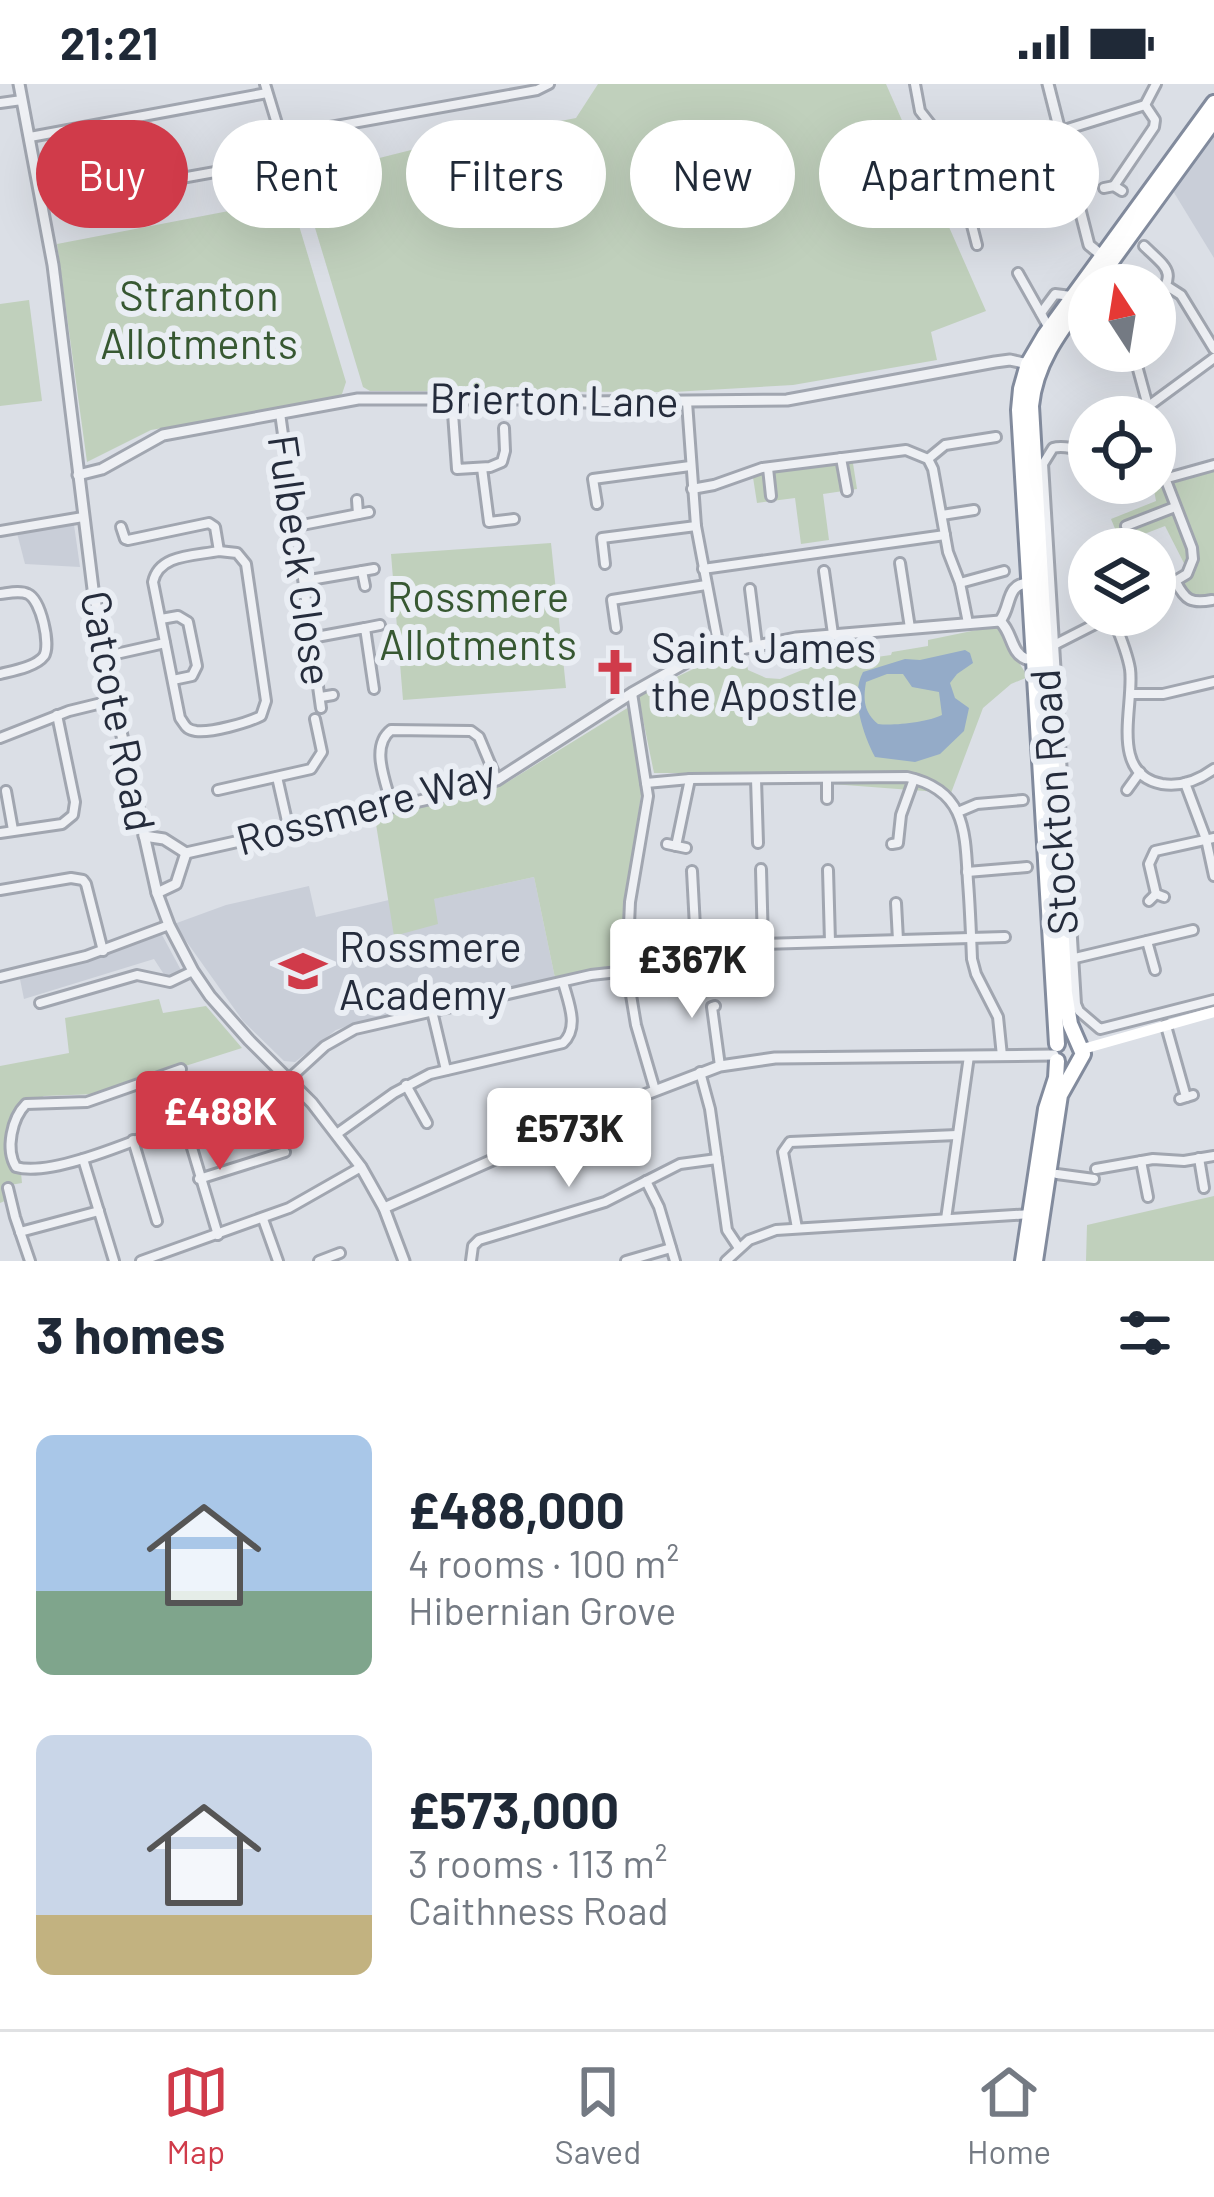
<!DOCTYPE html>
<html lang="en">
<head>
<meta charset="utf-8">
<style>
  :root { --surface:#fff; --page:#f2f2f3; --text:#1f2937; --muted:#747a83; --line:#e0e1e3; --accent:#d03b4a }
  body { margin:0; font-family:Barlow,sans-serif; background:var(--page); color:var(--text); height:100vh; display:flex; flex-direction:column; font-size:45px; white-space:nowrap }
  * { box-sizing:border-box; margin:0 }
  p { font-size:39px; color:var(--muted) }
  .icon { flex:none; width:66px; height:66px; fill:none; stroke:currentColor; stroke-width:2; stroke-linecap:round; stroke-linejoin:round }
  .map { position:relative; height:1177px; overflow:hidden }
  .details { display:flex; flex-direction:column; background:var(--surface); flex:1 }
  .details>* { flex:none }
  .guide { position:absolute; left:36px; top:36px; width:1143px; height:108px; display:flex; gap:24px }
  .needle { width:78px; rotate:348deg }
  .buttons { position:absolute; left:1068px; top:180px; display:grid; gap:24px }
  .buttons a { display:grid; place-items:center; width:108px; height:108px; border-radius:50%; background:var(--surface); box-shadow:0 12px 48px #0002; font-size:60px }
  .price { position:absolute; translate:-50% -102px; padding:0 27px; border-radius:12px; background:#fff; color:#222; font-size:39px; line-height:78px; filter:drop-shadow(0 3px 6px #0008) }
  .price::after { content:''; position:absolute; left:50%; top:72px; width:36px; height:27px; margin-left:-18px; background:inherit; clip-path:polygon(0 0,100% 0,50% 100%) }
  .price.current { background:var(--accent); color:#fff }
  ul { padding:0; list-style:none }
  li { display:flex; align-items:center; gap:36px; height:300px; padding:0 36px }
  li span { display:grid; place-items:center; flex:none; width:336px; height:240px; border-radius:18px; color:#555 }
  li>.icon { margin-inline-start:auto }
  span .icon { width:144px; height:144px; fill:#fffc; stroke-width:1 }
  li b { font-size:51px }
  h2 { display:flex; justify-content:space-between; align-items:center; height:144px; padding:0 36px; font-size:51px }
  .pill { padding:0 42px; border-radius:54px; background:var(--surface); box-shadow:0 12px 48px #0002; font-size:42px; line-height:108px }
  .pill.current { background:var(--accent); color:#fff }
  .status { display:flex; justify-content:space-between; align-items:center; height:84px; padding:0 60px; background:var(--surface); direction:ltr }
  .status svg { height:33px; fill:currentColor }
  .tab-bar { display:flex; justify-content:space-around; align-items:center; height:168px; border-top:3px solid var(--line); background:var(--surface); font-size:33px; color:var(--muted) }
  .tab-bar a { display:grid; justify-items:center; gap:6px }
  .tab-bar .current { color:var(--accent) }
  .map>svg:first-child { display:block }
  .built { fill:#c9ced8 }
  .green { fill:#c0d0bc }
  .water { fill:#94abc8; fill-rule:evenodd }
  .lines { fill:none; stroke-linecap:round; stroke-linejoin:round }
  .minor-casing { stroke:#a1a6b0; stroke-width:14 }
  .tertiary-casing { stroke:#a1a6b0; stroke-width:15 }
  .trunk-casing { stroke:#828b9d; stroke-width:20 }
  .minor { stroke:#eef0f4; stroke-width:8 }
  .tertiary { stroke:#eef0f4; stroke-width:9 }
  .secondary { stroke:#fff; stroke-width:10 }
  .trunk { stroke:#fff; stroke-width:14 }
  .labels { text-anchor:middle; stroke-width:12; stroke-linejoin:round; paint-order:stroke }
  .park-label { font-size:42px; fill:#375832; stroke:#eaeef4 }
  .street-label { font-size:42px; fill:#252c3c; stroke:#eaeef4 }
  .poi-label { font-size:42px; fill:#252c3c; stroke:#eaeef4; text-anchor:start }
</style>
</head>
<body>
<div class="status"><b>21:21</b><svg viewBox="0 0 49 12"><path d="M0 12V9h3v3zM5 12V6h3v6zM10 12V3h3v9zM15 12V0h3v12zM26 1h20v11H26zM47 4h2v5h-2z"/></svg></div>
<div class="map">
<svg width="1214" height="1177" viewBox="0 0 1214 1177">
  <rect width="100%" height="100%" fill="#dbdfe6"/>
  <!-- built -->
  <g class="built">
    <path d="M 1214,50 L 1214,174 L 1173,107 Z"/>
    <path d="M 68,439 L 74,441 L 80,483 L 25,480 L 17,449 Z"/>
    <path d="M 534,793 L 555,894 L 358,938 L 336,946 L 295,978 L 284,977 L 243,937 L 174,840 L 226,821 L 309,802 L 316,833 L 389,816 L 395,852 L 433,815 Z"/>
    <path d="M 161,849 L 182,888 L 167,895 L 154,875 L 24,915 L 20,895 L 96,874 Z"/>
  </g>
  <!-- green -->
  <g class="green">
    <path d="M 598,0 L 886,0 L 986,227 L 931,248 L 937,276 L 793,301 L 673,308 L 370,307 L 363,303 L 300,94 L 419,64 L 576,34 Z"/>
    <path d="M 291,115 L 346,298 L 342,310 L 336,314 L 151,346 L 87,378 L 57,160 Z"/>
    <path d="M 29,216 L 42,317 L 0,322 L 0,220 Z"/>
    <path d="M 852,373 L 857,405 L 823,410 L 829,456 L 801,460 L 795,414 L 757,419 L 752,387 Z"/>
    <path d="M 1214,382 L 1214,514 L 1193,515 L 1181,502 L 1191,493 L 1165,442 L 1121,459 L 1111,435 L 1156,417 L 1154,406 L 1161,398 L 1172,404 L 1175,395 Z"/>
    <path d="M 551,459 L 566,604 L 403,616 L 391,470 Z"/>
    <path d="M 996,542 L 1028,593 L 1011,600 L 983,624 L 951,709 L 685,689 L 654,689 L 638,611 L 719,573 L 745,568 L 748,586 L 766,594 L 780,595 L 812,582 L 891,571 L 892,568 L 928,562 L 928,556 Z"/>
    <path d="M 629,623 L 642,703 L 618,880 L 555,894 L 534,793 L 434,815 L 438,840 L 394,852 L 375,734 L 506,699 Z"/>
    <path d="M 159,915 L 163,929 L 206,922 L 242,964 L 97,1010 L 44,1012 L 37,1016 L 22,1016 C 6,1036 0,1074 21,1089 L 22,1099 L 4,1102 L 5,1117 L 0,1119 L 0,982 L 69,969 L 65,934 Z"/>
    <path d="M 1214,1112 L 1214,1177 L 1086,1177 L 1087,1141 Z"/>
  </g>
  <!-- water -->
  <path class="water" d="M 965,566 L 970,569 L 973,579 L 957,590 L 950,599 L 955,614 L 969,624 L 964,647 L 940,670 L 915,678 L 875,673 C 863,650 850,612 863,588 L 905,575 L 920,576 ZM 887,590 L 903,590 L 912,603 L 939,608 L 942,631 C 928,638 894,642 878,640 C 864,628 863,616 866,598 Z"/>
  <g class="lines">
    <defs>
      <g id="minor">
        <path d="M 265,0 L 298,109"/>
        <path d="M 915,0 L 920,27 L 938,50 L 950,98 L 966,118 L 977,161"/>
        <path d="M 0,19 L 22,16"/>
        <path d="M 103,40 L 113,94 L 126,104 L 287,75"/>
        <path d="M 1061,47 L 1145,21 L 1156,0"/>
        <path d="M 280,52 L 537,6 L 549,0"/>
        <path d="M 30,53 L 267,9"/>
        <path d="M 1114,102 L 1154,43 L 1155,36 L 1145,21"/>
        <path d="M 1104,104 L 1114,102 L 1122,107"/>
        <path d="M 1144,162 C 1169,186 1177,188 1155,219"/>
        <path d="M 1018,189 L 1049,244"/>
        <path d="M 1167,202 L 1181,211 L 1214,265"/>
        <path d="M 1041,229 L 1055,210 L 1071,212"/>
        <path d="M 1133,267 L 1151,333"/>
        <path d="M 452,315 L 457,385 L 490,383 L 502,378 L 505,367 L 504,344"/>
        <path d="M 687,318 L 696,442 L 720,569"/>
        <path d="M 1150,321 L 1214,274"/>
        <path d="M 280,329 L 321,624"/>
        <path d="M 1089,364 C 1076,368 1066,360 1053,364 L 1043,380 L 1076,920 L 1079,927 L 1100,945 L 1214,916"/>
        <path d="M 1155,368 L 1192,464 L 1193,475 L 1187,490 L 1155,509"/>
        <path d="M 841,374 L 847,407"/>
        <path d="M 928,375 L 945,361 L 996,353"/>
        <path d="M 482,384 L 489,438 L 514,435"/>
        <path d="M 768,384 L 771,412"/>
        <path d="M 1164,395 L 1214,381"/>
        <path d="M 692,405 L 714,401 L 762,384 L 906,366 L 928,375 L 933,385 L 948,468 L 960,499 L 968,539"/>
        <path d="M 357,416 L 358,430"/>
        <path d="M 597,420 L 593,395 L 690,382"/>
        <path d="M 942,431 L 974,426"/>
        <path d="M 297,442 L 369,428"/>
        <path d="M 1126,442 L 1175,423"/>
        <path d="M 121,443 L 125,455 L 128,456 L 209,439 L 215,443 L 219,467"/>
        <path d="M 0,447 L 83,433"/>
        <path d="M 219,467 L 237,469 L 246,480 L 266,617 L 261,632 C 247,639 211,649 196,647 C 185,645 186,642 180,634 L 153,498 C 159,470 194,472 219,467 Z"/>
        <path d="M 900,479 L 910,544"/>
        <path d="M 605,480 L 602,454 L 696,442"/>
        <path d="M 703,485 L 945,451"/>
        <path d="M 362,487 L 365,502"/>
        <path d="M 824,487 L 833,550"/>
        <path d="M 304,497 L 374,485"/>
        <path d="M 1176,498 C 1185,516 1191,520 1212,516"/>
        <path d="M 960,499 L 1004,487"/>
        <path d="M 750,505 L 757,561"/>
        <path d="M 0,510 C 9,509 20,506 28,510 C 41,516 51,561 44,572 C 36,583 12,587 0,590"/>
        <path d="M 1112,532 C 1119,549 1127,567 1130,585 C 1135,620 1108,690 1162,700 C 1181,703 1199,696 1214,685"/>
        <path d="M 161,535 L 178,532 L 188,538 L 197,582 L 192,592 L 173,596"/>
        <path d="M 365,544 L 380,541"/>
        <path d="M 616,544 L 612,516 L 706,501"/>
        <path d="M 311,554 L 365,544 L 374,605"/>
        <path d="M 1054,561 L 1111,532"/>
        <path d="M 107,572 L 165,559"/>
        <path d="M 632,609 L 648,712 L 630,818 L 627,887 L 636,941 L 655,1006"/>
        <path d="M 1131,610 L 1163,610 L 1214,598"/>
        <path d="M 321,613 L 333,611"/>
        <path d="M 0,654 L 69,627 L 114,616"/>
        <path d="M 277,693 L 289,746"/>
        <path d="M 756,695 L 758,759"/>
        <path d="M 646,699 L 690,695 L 907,693 C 966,706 965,747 968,798 C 970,823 971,849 972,875 L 976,890 L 998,933 L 1002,972"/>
        <path d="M 1185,699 L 1206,755 L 1214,792"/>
        <path d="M 218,706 L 311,685 L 322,668 L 315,635"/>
        <path d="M 1127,706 L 1140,688"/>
        <path d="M 6,707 L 13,746"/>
        <path d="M 827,715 L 827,694"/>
        <path d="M 392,723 C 387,700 369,663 391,646 L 471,647 L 479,653 L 497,696"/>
        <path d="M 958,728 L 977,720 L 1023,716"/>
        <path d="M 0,749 L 62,740 L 73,731 L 75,718 L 57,631"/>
        <path d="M 667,760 L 686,764"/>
        <path d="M 892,760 L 898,759 L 901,731 L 914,695"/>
        <path d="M 676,762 L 690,695"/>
        <path d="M 761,785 L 763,861"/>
        <path d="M 828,786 L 830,858"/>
        <path d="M 692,787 L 696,862"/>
        <path d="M 967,788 L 1027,783"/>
        <path d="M 0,806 L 71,794 L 83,796 L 86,800 L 103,867"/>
        <path d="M 1156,810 L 1149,780 L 1155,767 L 1214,754"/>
        <path d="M 1149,817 L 1156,810 L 1164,813"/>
        <path d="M 896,819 L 898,856"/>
        <path d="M 1147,857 L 1155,886"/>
        <path d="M 627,864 L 1005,853"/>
        <path d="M 1071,875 L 1193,846"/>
        <path d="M 0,893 L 86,872 L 169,841"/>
        <path d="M 40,919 L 137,891 L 170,898 L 193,887"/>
        <path d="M 715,922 L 712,923 L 720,982"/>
        <path d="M 432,927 L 446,986"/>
        <path d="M 1166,942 L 1186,1013"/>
        <path d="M 181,985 L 87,1018 L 26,1020 C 12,1034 5,1065 16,1083 C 53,1094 144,1052 183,1038"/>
        <path d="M 700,988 L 710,1025 L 727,1146 L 739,1164"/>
        <path d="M 170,990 L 218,1151"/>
        <path d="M 289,995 L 325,962 L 355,945 L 591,891 L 627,887"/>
        <path d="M 406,1001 L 427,1039"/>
        <path d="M 1180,1015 L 1193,1011"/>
        <path d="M 183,1041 L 232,1025"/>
        <path d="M 338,1049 L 394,1009 L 430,990 L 563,959 C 580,943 568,918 563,898"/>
        <path d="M 133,1056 L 157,1137"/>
        <path d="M 1199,1074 L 1204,1104"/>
        <path d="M 83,1075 L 114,1177"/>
        <path d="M 1141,1077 L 1148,1113"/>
        <path d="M 1096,1085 L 1153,1075 L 1184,1077 L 1214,1072"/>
        <path d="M 1057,1090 L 1094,1095"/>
        <path d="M 199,1095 L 285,1068"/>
        <path d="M 646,1097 L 659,1123 L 675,1177"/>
        <path d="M 8,1104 L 15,1133 L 30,1177"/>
        <path d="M 263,1135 L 278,1177"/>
        <path d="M 946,1135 L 969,972"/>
        <path d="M 797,1144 L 783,1068 L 790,1058 L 957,1051"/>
        <path d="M 20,1148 L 99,1127"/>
        <path d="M 141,1177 L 289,1124 L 361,1083"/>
        <path d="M 319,1177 L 340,1169"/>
        <path d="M 471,1177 L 473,1162 L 479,1156 L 605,1118 L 680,1080 L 717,1075"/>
        <path d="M 626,1177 L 671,1164"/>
        <path d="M 726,1177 L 749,1156 L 776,1146 L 1031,1130"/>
      </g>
      <g id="tertiary">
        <path d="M 19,0 L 53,181 L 93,505 L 114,616 L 157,809 L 169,841 L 193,887 L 210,912 L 249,956 L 312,1019 L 361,1083 L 384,1124 L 404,1177"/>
        <path d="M 1048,0 L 1089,161 L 1105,174"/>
        <path d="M 78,391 L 102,385 L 163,351 L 358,315 L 532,315 L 585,318 L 787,316 L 995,278 L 1010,276 L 1033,281"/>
        <path d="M 1000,537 C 1013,549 1010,568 1026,575 L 1037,572"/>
        <path d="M 1000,537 C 1012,522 1005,500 1029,499"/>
        <path d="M 144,752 L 164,755 L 186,769"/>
        <path d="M 186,769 L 464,707 L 497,696 L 632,609 L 692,575 L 796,554 L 1000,537"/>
        <path d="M 157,809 L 176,800 L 186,769"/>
        <path d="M 384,1124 L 610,1024 L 720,982 L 775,974 L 1054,971"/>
      </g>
      <g id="trunk">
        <path d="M 1094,201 L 1214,36"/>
        <path d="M 1057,960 L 1019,326 L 1021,305 L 1028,280 L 1045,251 L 1214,19"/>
        <path d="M 1023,1177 L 1046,1025 L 1056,994 L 1057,977"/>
        <path d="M 1035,1177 L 1060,1011 L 1083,970 L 1070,940 L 1065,909 L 1031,322 C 1035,277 1063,243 1089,208"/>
      </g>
    </defs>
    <!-- minor casing -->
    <use href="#minor" class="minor-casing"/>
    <!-- tertiary casing -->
    <use href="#tertiary" class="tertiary-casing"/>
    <!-- trunk casing -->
    <use href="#trunk" class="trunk-casing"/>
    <!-- minor -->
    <use href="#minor" class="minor"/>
    <!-- tertiary -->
    <use href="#tertiary" class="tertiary"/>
    <!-- secondary -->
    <path class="secondary" d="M 1083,965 L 1214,928"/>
    <!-- trunk -->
    <use href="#trunk" class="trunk"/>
  </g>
  <!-- icons -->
  <defs>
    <symbol id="church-bare" viewBox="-9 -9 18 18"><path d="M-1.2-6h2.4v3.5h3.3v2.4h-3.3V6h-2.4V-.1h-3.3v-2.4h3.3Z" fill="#d03b4a" stroke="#eaeef4" stroke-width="2.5" paint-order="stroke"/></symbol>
    <symbol id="school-bare" viewBox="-9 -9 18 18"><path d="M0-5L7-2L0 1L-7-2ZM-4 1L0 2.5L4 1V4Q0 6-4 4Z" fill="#d03b4a" stroke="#eaeef4" stroke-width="2.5" paint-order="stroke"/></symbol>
  </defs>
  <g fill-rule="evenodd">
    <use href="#church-bare" x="582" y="555" width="66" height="66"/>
    <use href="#school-bare" x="270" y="854" width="66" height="66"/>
  </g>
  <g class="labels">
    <!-- park labels -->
    <g class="park-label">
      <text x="199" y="227">Stranton<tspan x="199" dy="48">Allotments</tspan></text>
      <text x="478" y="528">Rossmere<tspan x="478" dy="48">Allotments</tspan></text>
    </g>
    <!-- street labels -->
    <g class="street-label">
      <text transform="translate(554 316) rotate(1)" y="15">Brierton Lane</text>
      <text transform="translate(300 476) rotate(82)" y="15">Fulbeck Close</text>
      <text transform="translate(118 627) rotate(79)" y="15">Catcote Road</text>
      <text transform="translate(1054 718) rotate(-94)" y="15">Stockton Road</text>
      <text transform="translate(366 723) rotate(-15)" y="15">Rossmere Way</text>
    </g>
    <!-- poi labels -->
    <g class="poi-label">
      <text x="651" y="579">Saint James<tspan x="651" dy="48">the Apostle</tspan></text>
      <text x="339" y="878">Rossmere<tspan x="339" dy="48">Academy</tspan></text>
    </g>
  </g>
</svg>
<div class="buttons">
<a><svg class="needle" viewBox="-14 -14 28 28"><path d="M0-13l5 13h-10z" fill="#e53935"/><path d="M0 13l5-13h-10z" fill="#747a83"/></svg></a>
<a><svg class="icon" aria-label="locate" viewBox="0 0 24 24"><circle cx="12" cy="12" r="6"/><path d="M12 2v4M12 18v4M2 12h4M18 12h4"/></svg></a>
<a><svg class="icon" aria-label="layers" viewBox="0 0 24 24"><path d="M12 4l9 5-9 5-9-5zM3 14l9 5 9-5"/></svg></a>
</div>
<b class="price" style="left:692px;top:937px">£367K</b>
<b class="price current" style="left:220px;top:1089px">£488K</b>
<b class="price" style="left:569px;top:1106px">£573K</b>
<div class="guide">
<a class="pill current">Buy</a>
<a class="pill">Rent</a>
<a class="pill">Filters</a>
<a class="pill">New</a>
<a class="pill">Apartment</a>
</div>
</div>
<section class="details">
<h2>3 homes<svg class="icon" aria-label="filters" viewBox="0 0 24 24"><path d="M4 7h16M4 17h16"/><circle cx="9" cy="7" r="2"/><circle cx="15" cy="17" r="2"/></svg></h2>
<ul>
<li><span style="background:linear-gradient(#a9c7e8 65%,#7fa58c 0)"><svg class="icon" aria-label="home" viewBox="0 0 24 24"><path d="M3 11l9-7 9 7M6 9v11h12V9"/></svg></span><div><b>£488,000</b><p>4 rooms · 100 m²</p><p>Hibernian Grove</p></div></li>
<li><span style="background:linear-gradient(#c9d6e8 75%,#c2b280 0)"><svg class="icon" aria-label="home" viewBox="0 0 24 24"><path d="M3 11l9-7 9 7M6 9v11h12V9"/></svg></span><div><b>£573,000</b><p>3 rooms · 113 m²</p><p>Caithness Road</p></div></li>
</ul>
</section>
<nav class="tab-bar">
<a class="current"><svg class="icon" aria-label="map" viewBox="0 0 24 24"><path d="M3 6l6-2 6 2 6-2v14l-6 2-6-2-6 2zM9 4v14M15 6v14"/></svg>Map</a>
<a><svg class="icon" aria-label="saved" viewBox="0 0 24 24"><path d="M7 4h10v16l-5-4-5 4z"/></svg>Saved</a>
<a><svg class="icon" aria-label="home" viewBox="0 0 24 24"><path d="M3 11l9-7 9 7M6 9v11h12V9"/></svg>Home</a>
</nav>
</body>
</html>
